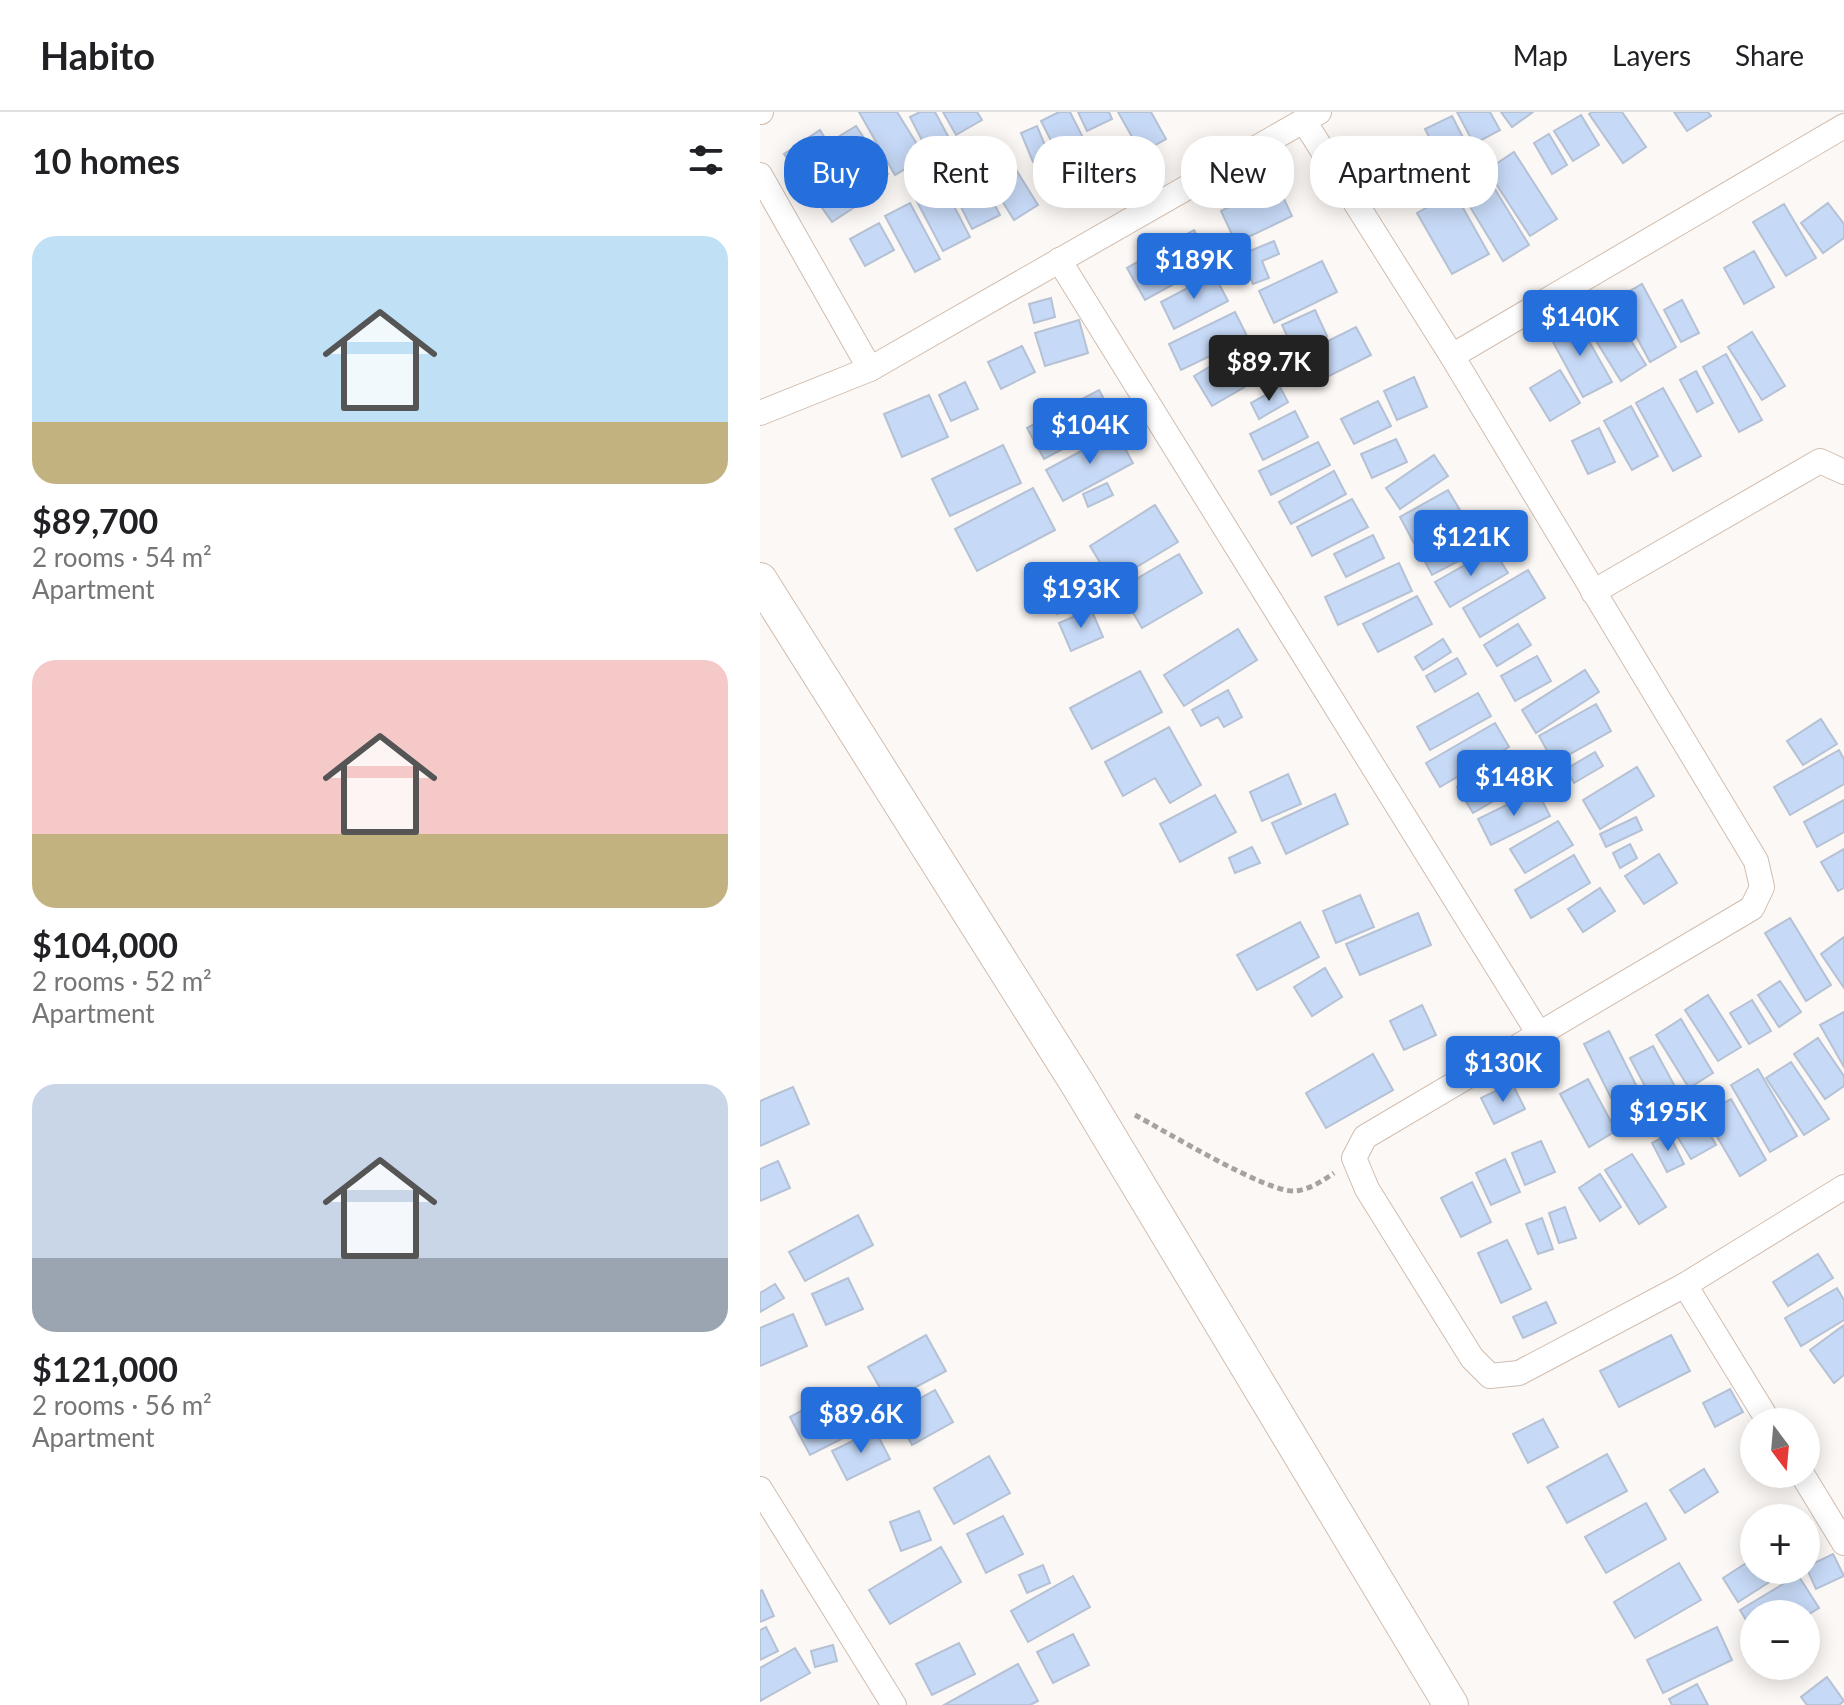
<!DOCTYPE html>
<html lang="en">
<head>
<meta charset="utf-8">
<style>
  :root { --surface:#fff; --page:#f6f6f6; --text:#202124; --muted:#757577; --line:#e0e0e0; --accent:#246fdb }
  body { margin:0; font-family:Lato,sans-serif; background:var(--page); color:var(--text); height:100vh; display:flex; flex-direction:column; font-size:30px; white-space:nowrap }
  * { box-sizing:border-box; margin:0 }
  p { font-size:26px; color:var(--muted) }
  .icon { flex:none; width:44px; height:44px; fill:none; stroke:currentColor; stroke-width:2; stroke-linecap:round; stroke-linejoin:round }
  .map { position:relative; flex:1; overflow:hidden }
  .side { display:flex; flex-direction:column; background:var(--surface); width:760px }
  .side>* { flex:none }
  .banner { position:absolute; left:24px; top:24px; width:760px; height:72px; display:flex; gap:16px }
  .needle { width:52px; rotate:164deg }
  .fabs { position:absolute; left:980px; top:1296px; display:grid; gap:16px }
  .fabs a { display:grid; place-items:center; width:80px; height:80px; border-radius:50%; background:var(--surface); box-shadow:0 4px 20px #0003; font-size:40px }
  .price { position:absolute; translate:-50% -68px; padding:0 18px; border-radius:8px; background:var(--accent); color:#fff; font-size:26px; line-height:52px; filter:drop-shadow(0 2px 4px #0008) }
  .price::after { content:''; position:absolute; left:50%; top:48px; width:24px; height:18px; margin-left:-12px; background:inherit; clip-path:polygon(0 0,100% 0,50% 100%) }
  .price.current { background:#222; color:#fff }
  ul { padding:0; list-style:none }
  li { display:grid; align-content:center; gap:16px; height:424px; padding:0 32px }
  li span { display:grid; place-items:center; height:248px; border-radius:24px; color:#555 }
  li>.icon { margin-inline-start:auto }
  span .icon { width:144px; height:144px; fill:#fffc; stroke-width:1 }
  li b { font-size:34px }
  h2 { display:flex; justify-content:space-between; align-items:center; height:96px; padding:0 32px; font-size:34px }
  .pill { padding:0 28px; border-radius:32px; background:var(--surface); box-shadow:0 4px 20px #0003; font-size:28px; line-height:72px }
  .pill.current { background:var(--accent); color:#fff }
  header { display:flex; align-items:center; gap:48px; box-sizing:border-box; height:112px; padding:0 40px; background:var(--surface); border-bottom:2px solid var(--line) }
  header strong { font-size:38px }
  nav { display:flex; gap:44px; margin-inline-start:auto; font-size:28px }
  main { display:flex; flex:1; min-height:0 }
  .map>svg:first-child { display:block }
  .building { fill:#c6d9f6; stroke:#b5c1d4; stroke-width:2 }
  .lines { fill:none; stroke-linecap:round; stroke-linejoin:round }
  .street-casing { stroke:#d1bdae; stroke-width:26 }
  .secondary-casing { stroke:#d1bdae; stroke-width:36 }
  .path { stroke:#a8a29e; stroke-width:5; stroke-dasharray:6 4; stroke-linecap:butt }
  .street { stroke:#fff; stroke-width:24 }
  .secondary { stroke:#fff; stroke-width:34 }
</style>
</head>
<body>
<header>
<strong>Habito</strong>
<nav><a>Map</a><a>Layers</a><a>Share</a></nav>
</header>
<main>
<section class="side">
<h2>10 homes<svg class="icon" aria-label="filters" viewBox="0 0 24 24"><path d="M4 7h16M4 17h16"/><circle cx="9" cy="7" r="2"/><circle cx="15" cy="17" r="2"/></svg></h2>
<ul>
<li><span style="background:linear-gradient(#bfe0f5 75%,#c2b280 0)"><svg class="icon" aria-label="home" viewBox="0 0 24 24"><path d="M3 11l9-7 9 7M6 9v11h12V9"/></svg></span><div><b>$89,700</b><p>2 rooms · 54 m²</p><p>Apartment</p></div></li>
<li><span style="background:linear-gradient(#f6c9c9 70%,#c2b280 0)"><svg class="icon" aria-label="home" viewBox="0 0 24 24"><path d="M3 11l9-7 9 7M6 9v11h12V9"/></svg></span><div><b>$104,000</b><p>2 rooms · 52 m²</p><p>Apartment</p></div></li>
<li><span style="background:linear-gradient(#c9d6e8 70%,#9aa5b1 0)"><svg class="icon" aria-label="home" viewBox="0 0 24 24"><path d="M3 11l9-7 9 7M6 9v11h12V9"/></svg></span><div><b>$121,000</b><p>2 rooms · 56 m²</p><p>Apartment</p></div></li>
</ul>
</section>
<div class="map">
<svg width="1084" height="1593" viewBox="0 0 1084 1593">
  <rect width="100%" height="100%" fill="#fcf8f5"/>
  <!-- building -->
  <g class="building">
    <path d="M 99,0 L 137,0 L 165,45 L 135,63 Z"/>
    <path d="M 160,0 L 175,0 L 189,26 L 167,38 L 150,5 Z"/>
    <path d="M 183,0 L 217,0 L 222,8 L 196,23 Z"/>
    <path d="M 299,0 L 310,0 L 344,67 L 317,80 L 281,9 Z"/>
    <path d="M 318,0 L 349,0 L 352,7 L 327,19 Z"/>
    <path d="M 358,0 L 391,0 L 406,27 L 381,41 Z"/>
    <path d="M 697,0 L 730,0 L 740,18 L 714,32 Z"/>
    <path d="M 741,0 L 773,0 L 752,15 Z"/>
    <path d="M 832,0 L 862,0 L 886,35 L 863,51 L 829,2 Z"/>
    <path d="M 914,0 L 948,0 L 951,4 L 927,19 Z"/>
    <path d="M 821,3 L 839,33 L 813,49 L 794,19 Z"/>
    <path d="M 692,4 L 709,37 L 682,51 L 665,17 Z"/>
    <path d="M 96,14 L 128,62 L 105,77 L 73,28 Z"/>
    <path d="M 277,14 L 289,43 L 273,50 L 261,21 Z"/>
    <path d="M 60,18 L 104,89 L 72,110 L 24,42 Z"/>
    <path d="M 789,22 L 807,53 L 792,62 L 774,31 Z"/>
    <path d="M 660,28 L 676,58 L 648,73 L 631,43 Z"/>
    <path d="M 240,32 L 278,93 L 254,108 L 216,47 Z"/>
    <path d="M 754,40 L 797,107 L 770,124 L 727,58 Z"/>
    <path d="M 214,53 L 240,103 L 212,117 L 187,67 Z"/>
    <path d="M 724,59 L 769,133 L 743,149 L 698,75 Z"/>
    <path d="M 181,69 L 210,125 L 183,139 L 154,84 Z"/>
    <path d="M 517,72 L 532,104 L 476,131 L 461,99 Z"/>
    <path d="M 694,80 L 729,142 L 692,162 L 657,101 Z"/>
    <path d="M 150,91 L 180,147 L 155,160 L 125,104 Z"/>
    <path d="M 1068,91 L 1084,112 L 1084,126 L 1063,141 L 1041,111 Z"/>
    <path d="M 1024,92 L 1056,146 L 1026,164 L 993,110 Z"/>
    <path d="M 119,111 L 134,138 L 105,154 L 90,127 Z"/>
    <path d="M 434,118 L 452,151 L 385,188 L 367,156 Z"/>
    <path d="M 514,129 L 519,142 L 502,149 L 509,166 L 493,172 L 480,143 Z"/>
    <path d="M 994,139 L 1014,175 L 984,192 L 964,156 Z"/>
    <path d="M 562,149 L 577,180 L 514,211 L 499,179 Z"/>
    <path d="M 454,162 L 468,189 L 414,217 L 401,190 Z"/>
    <path d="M 882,172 L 916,235 L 890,250 L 856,187 Z"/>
    <path d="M 291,186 L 295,205 L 274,211 L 269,192 Z"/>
    <path d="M 922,188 L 939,221 L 921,230 L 904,198 Z"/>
    <path d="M 555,198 L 567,224 L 534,239 L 522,213 Z"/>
    <path d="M 475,200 L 488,226 L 421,258 L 409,232 Z"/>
    <path d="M 854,201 L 886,253 L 861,269 L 828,216 Z"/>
    <path d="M 816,206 L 852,270 L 823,285 L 788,221 Z"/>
    <path d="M 319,208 L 328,241 L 285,254 L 275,221 Z"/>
    <path d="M 596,215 L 611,243 L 555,271 L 540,243 Z"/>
    <path d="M 992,220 L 1025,274 L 1002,288 L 968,235 Z"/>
    <path d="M 493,229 L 512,259 L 452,294 L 434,264 Z"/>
    <path d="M 262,234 L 275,260 L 241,277 L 228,250 Z"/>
    <path d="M 966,242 L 1002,308 L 979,320 L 943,255 Z"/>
    <path d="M 800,258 L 820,291 L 790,309 L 770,276 Z"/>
    <path d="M 936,259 L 953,291 L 937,300 L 920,268 Z"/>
    <path d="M 654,265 L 667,295 L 637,308 L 624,279 Z"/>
    <path d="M 205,270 L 218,297 L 191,309 L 179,283 Z"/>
    <path d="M 520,275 L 528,290 L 499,307 L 491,291 Z"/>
    <path d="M 903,276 L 941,344 L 913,359 L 876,291 Z"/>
    <path d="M 339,278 L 356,309 L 284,347 L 267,316 Z"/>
    <path d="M 169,283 L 188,325 L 142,345 L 124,302 Z"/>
    <path d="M 618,289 L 631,314 L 594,332 L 581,307 Z"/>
    <path d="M 871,294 L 898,344 L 872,358 L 844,309 Z"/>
    <path d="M 535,299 L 548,325 L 503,348 L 490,322 Z"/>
    <path d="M 839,316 L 855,350 L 828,362 L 812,329 Z"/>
    <path d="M 356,320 L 373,351 L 303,389 L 286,358 Z"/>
    <path d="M 636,327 L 647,350 L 612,366 L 601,342 Z"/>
    <path d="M 558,330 L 570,353 L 511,383 L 499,359 Z"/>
    <path d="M 243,333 L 261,371 L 190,404 L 172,367 Z"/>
    <path d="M 674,343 L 688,364 L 640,397 L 626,376 Z"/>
    <path d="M 574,359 L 586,382 L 531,412 L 519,390 Z"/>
    <path d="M 347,371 L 353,383 L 328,395 L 323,382 Z"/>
    <path d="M 273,376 L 295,418 L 217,459 L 195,417 Z"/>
    <path d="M 688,378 L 704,405 L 655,433 L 640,405 Z"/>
    <path d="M 592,387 L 608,415 L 552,444 L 537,415 Z"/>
    <path d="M 395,393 L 418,430 L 352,470 L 330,434 Z"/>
    <path d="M 613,423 L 624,446 L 586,465 L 574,442 Z"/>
    <path d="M 699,427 L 708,444 L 672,463 L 663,446 Z"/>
    <path d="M 733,437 L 748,461 L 690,495 L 675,470 Z"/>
    <path d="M 419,442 L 442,481 L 382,516 L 359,477 Z"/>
    <path d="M 639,451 L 652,479 L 578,513 L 565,485 Z"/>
    <path d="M 768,458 L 785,486 L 720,525 L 703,496 Z"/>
    <path d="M 322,469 L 330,487 L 297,502 L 289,485 Z"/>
    <path d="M 657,484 L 672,512 L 618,540 L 603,512 Z"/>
    <path d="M 331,497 L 343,525 L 311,539 L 299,511 Z"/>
    <path d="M 758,512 L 771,533 L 737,554 L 724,533 Z"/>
    <path d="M 478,517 L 497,548 L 424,594 L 404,563 Z"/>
    <path d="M 683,527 L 691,540 L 663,558 L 655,545 Z"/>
    <path d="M 777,544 L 791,569 L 755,589 L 741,564 Z"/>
    <path d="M 697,546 L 706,562 L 675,580 L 666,564 Z"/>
    <path d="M 825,558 L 839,580 L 776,621 L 762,598 Z"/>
    <path d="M 380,559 L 402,600 L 332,637 L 310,596 Z"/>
    <path d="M 468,578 L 482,605 L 464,615 L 458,605 L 441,614 L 432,598 Z"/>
    <path d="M 718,581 L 731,604 L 670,638 L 657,615 Z"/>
    <path d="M 836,592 L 851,619 L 794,651 L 779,624 Z"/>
    <path d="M 1061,607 L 1077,632 L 1043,653 L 1027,629 Z"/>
    <path d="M 735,611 L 749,635 L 680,675 L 666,651 Z"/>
    <path d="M 409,615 L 441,673 L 410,691 L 395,666 L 363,684 L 345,650 Z"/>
    <path d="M 1079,638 L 1084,647 L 1084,672 L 1030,703 L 1014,675 Z"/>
    <path d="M 760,639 L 775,665 L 713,701 L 697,675 Z"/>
    <path d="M 835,640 L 843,654 L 814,671 L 806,657 Z"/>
    <path d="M 877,655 L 894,684 L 840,717 L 823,688 Z"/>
    <path d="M 528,662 L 541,692 L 502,709 L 490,680 Z"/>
    <path d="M 777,678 L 790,704 L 731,733 L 718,707 Z"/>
    <path d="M 575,682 L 588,712 L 526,742 L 512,711 Z"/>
    <path d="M 455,683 L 476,720 L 420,750 L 400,712 Z"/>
    <path d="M 1084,688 L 1084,720 L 1057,735 L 1044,710 Z"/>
    <path d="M 876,705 L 882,718 L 846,735 L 840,722 Z"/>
    <path d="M 798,709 L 813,733 L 765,761 L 750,737 Z"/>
    <path d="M 870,732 L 877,746 L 860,756 L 853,741 Z"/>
    <path d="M 492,735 L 500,751 L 475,761 L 469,746 Z"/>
    <path d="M 1084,737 L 1084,776 L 1078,779 L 1061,750 Z"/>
    <path d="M 899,742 L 917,771 L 884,792 L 865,764 Z"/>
    <path d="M 814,743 L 830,771 L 771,806 L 755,778 Z"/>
    <path d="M 840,776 L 855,799 L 823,820 L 808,797 Z"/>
    <path d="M 600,783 L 614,815 L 576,831 L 563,799 Z"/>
    <path d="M 658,801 L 671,833 L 600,863 L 586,832 Z"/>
    <path d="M 1030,806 L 1071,873 L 1046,889 L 1005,821 Z"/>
    <path d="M 540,810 L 559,845 L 497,878 L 477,843 Z"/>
    <path d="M 1084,825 L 1084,876 L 1061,842 Z"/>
    <path d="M 565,856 L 582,885 L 552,904 L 534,875 Z"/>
    <path d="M 1020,869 L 1041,900 L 1019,915 L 998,883 Z"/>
    <path d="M 948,883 L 981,935 L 958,949 L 925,898 Z"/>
    <path d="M 992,888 L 1011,919 L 989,932 L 970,901 Z"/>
    <path d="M 662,893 L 676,923 L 644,938 L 630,909 Z"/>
    <path d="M 1084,900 L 1084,955 L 1060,913 Z"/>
    <path d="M 921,907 L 953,961 L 929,976 L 896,923 Z"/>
    <path d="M 849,919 L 888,997 L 863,1010 L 824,932 Z"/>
    <path d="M 1058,926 L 1084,964 L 1084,974 L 1065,987 L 1034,942 Z"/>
    <path d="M 893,934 L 919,982 L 896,995 L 870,946 Z"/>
    <path d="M 613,942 L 633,978 L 566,1016 L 546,981 Z"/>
    <path d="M 1031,950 L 1069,1007 L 1044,1023 L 1006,966 Z"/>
    <path d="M 998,957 L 1037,1024 L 1010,1040 L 971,973 Z"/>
    <path d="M 828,967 L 856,1019 L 829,1035 L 800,982 Z"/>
    <path d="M 752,971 L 765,997 L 734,1012 L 721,986 Z"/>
    <path d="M 33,975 L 49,1012 L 0,1034 L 0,989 Z"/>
    <path d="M 971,987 L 1006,1048 L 980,1064 L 944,1002 Z"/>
    <path d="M 937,1001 L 956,1033 L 931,1047 L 912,1016 Z"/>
    <path d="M 909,1022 L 924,1052 L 907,1060 L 892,1031 Z"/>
    <path d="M 781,1029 L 795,1060 L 765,1073 L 752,1041 Z"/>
    <path d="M 872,1042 L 906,1095 L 879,1112 L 845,1058 Z"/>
    <path d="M 745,1047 L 760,1080 L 731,1093 L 716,1061 Z"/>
    <path d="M 18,1049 L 30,1076 L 0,1089 L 0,1057 Z"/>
    <path d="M 840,1062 L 861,1095 L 840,1109 L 819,1076 Z"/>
    <path d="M 712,1070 L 731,1110 L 701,1125 L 681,1086 Z"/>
    <path d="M 805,1095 L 816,1126 L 799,1131 L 789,1101 Z"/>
    <path d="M 98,1103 L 113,1133 L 45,1169 L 29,1140 Z"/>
    <path d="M 782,1106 L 793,1137 L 778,1142 L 766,1112 Z"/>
    <path d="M 747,1128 L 771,1177 L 741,1191 L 718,1141 Z"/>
    <path d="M 1058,1142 L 1073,1166 L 1028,1194 L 1013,1170 Z"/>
    <path d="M 88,1166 L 103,1197 L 66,1213 L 52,1182 Z"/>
    <path d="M 15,1172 L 24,1186 L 0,1200 L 0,1181 Z"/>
    <path d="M 1077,1176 L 1084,1188 L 1084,1208 L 1041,1234 L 1025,1206 Z"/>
    <path d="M 786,1190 L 796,1211 L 763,1226 L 753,1205 Z"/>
    <path d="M 33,1202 L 47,1234 L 0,1254 L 0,1216 Z"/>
    <path d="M 1084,1213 L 1084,1263 L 1074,1271 L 1050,1238 Z"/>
    <path d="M 166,1223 L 186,1259 L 128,1290 L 108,1255 Z"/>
    <path d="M 911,1223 L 930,1259 L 859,1295 L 840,1259 Z"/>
    <path d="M 82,1277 L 103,1316 L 50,1343 L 30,1305 Z"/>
    <path d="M 970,1277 L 983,1300 L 955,1315 L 943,1291 Z"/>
    <path d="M 175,1278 L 193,1310 L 152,1333 L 134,1301 Z"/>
    <path d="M 783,1307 L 798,1335 L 768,1351 L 753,1322 Z"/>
    <path d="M 115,1318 L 130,1347 L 87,1368 L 72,1339 Z"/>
    <path d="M 847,1342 L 867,1379 L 807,1411 L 787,1375 Z"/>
    <path d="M 229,1344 L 250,1381 L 194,1412 L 174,1376 Z"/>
    <path d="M 944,1357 L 958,1380 L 925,1401 L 910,1378 Z"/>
    <path d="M 886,1391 L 906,1427 L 846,1461 L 825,1425 Z"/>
    <path d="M 159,1399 L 171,1428 L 141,1439 L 130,1410 Z"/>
    <path d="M 243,1404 L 263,1442 L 226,1461 L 207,1422 Z"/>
    <path d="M 181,1435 L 201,1470 L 130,1512 L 109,1478 Z"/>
    <path d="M 1073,1442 L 1084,1464 L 1056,1477 L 1046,1455 Z"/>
    <path d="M 994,1446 L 994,1458 L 1003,1458 L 1011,1469 L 978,1490 L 963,1466 Z"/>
    <path d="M 919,1451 L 941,1488 L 875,1526 L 854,1490 Z"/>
    <path d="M 283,1453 L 290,1471 L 267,1481 L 259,1463 Z"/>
    <path d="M 1038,1463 L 1059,1496 L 1046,1504 L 994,1502 L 994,1521 L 980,1498 Z"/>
    <path d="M 313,1464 L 330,1495 L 268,1530 L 251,1499 Z"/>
    <path d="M 2,1478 L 14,1504 L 0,1510 L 0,1479 Z"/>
    <path d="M 6,1515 L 18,1539 L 0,1548 L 0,1518 Z"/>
    <path d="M 957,1515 L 972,1548 L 903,1581 L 887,1548 Z"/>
    <path d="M 313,1522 L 329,1553 L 293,1571 L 277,1540 Z"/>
    <path d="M 199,1531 L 215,1562 L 172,1583 L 156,1552 Z"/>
    <path d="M 73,1533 L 77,1549 L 55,1555 L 51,1539 Z"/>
    <path d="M 35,1536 L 50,1561 L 0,1589 L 0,1556 Z"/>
    <path d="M 258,1552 L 278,1589 L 270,1593 L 184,1593 Z"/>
    <path d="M 1067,1565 L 1084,1589 L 1079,1593 L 1047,1593 L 1041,1585 Z"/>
    <path d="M 937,1572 L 948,1593 L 912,1593 L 909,1587 Z"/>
  </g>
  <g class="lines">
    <defs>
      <g id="street">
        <path d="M 0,0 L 1,0"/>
        <path d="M 544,9 L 692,244 L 996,749 L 1002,775 L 992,796 L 605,1025 L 594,1046 L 607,1077 L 712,1246 L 730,1264 L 759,1261 L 925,1173 L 1084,1075"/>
        <path d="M 0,63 L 110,257"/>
        <path d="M 299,148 L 779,922"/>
        <path d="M 692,244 L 1084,14"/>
        <path d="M 0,301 L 110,257 L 559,0"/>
        <path d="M 833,480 L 1060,349 L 1084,360"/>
        <path d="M 925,1173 L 1009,1310"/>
        <path d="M 1042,1362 L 1084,1431"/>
        <path d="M 0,1377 L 134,1593"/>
      </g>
      <path id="secondary" d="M 0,468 L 317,971 L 691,1593"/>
    </defs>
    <!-- street casing -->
    <use href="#street" class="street-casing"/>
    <!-- secondary casing -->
    <use href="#secondary" class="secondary-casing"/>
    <!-- path -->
    <path class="path" d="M 375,1003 C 405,1019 507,1081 535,1079 C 549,1078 564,1068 574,1061"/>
    <!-- street -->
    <use href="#street" class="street"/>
    <!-- secondary -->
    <use href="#secondary" class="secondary"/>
  </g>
</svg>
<div class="fabs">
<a><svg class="needle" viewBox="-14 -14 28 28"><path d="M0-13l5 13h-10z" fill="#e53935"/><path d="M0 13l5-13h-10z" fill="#757577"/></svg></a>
<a>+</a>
<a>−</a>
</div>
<b class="price" style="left:434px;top:189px">$189K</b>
<b class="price" style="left:820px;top:246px">$140K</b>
<b class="price current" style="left:509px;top:291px">$89.7K</b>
<b class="price" style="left:330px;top:354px">$104K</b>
<b class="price" style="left:711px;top:466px">$121K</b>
<b class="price" style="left:321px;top:518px">$193K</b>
<b class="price" style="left:754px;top:706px">$148K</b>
<b class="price" style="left:743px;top:992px">$130K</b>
<b class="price" style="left:908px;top:1041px">$195K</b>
<b class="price" style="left:101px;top:1343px">$89.6K</b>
<div class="banner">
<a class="pill current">Buy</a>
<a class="pill">Rent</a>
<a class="pill">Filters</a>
<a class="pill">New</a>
<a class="pill">Apartment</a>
</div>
</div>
</main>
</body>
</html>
